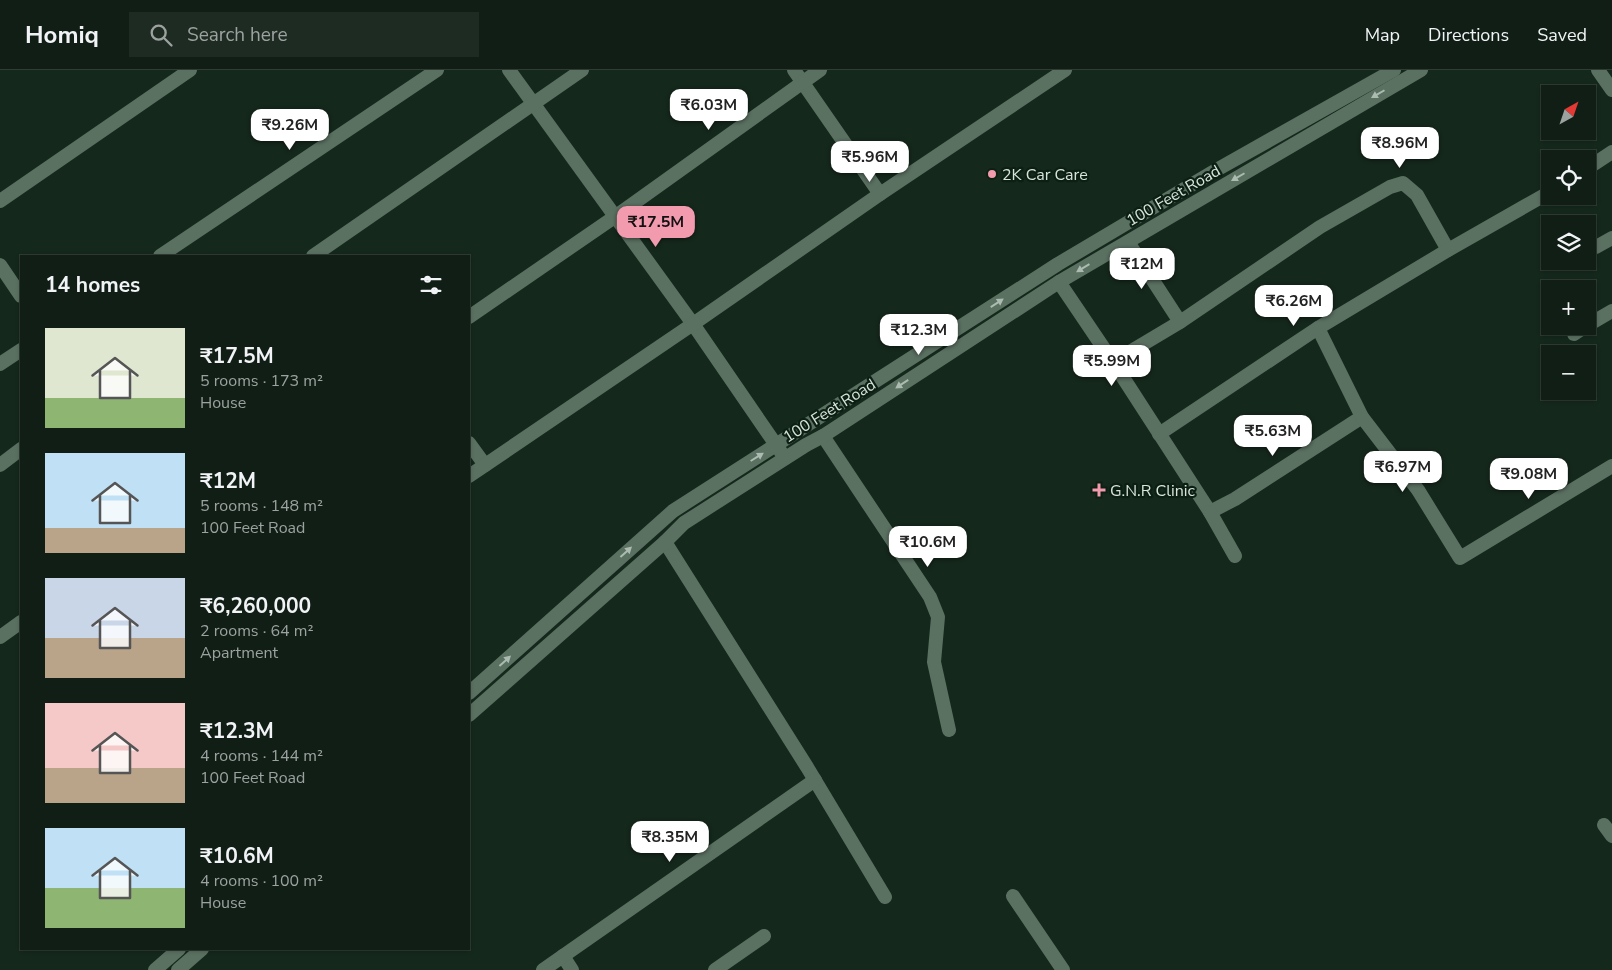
<!DOCTYPE html>
<html lang="en">
<head>
<meta charset="utf-8">
<style>
  :root { --surface:#101e15; --page:#1e2b22; --text:#f1f3f6; --muted:#9ca2a0; --line:#303c34; --accent:#f29aae }
  body { margin:0; font-family:"Nunito Sans",sans-serif; background:var(--page); color:var(--text); height:100vh; display:flex; flex-direction:column; font-size:19px; white-space:nowrap }
  * { box-sizing:border-box; margin:0 }
  p { font-size:16px; color:var(--muted) }
  .icon { flex:none; width:28px; height:28px; fill:none; stroke:currentColor; stroke-width:2; stroke-linecap:round; stroke-linejoin:round }
  .map { position:relative; flex:1; overflow:hidden }
  .panel { position:absolute; left:20px; top:185px; width:450px; height:695px; display:flex; flex-direction:column; background:var(--surface); border-radius:0px; box-shadow:0 1px 4px #0004,0 0 0 1px var(--line) }
  .panel>* { flex:none }
  .needle { width:32px; rotate:40deg }
  .buttons { position:absolute; left:1541px; top:15px; display:grid; gap:10px }
  .buttons a { display:grid; place-items:center; width:55px; height:55px; border-radius:0px; background:var(--surface); box-shadow:0 1px 4px #0004,0 0 0 1px var(--line); font-size:25px }
  .price { position:absolute; translate:-50% -42px; padding:0 11px; border-radius:10px; background:#fff; color:#222; font-size:16px; line-height:32px; filter:drop-shadow(0 1px 2px #0008) }
  .price::after { content:''; position:absolute; left:50%; top:30px; width:15px; height:11px; margin-left:-8px; background:inherit; clip-path:polygon(0 0,100% 0,50% 100%) }
  .price.active { background:var(--accent); color:#111 }
  ul { padding:0; list-style:none }
  li { display:flex; align-items:center; gap:15px; height:125px; padding:0 25px }
  li span { display:grid; place-items:center; flex:none; width:140px; height:100px; border-radius:0px; color:#555 }
  li>.icon { margin-inline-start:auto }
  span .icon { width:60px; height:60px; fill:#fffc; stroke-width:1 }
  li b { font-size:21px }
  h2 { display:flex; justify-content:space-between; align-items:center; height:60px; padding:0 25px; font-size:21px }
  header { display:flex; align-items:center; gap:30px; box-sizing:border-box; height:70px; padding:0 25px; background:var(--surface); border-bottom:1px solid var(--line) }
  header strong { font-size:24px }
  nav { display:flex; gap:28px; margin-inline-start:auto; font-size:18px }
  .search { width:350px; height:45px; background:var(--page); display:flex; align-items:center; gap:12px; box-sizing:border-box; padding:0 18px; border-radius:0px; color:var(--muted); font-size:19px }
  .map>svg:first-child { display:block }
  .lines { fill:none; stroke-linecap:round; stroke-linejoin:round }
  .minor { stroke:#5a7061; stroke-width:14 }
  .tertiary { stroke:#5a7061; stroke-width:14 }
  .oneway { fill:#abbbb0 }
  .poi-dot { fill:#f29aae; stroke:#0c1f13; stroke-width:2 }
  .labels { text-anchor:middle; stroke-width:4.5; stroke-linejoin:round; paint-order:stroke }
  .poi-label { font-size:16px; fill:#d7e3db; stroke:#0c1f13; text-anchor:start }
  .street-label { font-size:16px; fill:#d7e3db; stroke:#0c1f13 }
</style>
</head>
<body>
<header>
<strong>Homiq</strong>
<div class="search"><svg class="icon" aria-label="search" viewBox="0 0 24 24"><circle cx="10" cy="10" r="6"/><path d="M15 15l6 6"/></svg>Search here</div>
<nav><a>Map</a><a>Directions</a><a>Saved</a></nav>
</header>
<div class="map">
<svg width="1612" height="900" viewBox="0 0 1612 900">
  <rect width="100%" height="100%" fill="#15281c"/>
  <g class="lines">
    <!-- minor -->
    <g class="minor">
      <path d="M 509,0 L 693,254 L 785,388"/>
      <path d="M 794,0 L 880,124"/>
      <path d="M 1588,98 L 1612,82"/>
      <path d="M 0,131 L 190,0"/>
      <path d="M 1128,172 L 1180,252"/>
      <path d="M 1596,177 L 1612,168"/>
      <path d="M 160,186 L 437,0"/>
      <path d="M 313,186 L 582,0"/>
      <path d="M 0,195 L 21,226"/>
      <path d="M 1059,212 L 1113,292 L 1210,442 L 1235,429 L 1362,347"/>
      <path d="M 469,247 L 616,146 L 820,0"/>
      <path d="M 1588,255 L 1612,241"/>
      <path d="M 1318,258 L 1362,347 L 1418,420 L 1460,488 L 1612,396"/>
      <path d="M 1574,264 L 1586,256"/>
      <path d="M 1113,292 L 1180,252 L 1320,157 L 1390,117 L 1403,113 L 1417,125 L 1448,180"/>
      <path d="M 0,294 L 21,280"/>
      <path d="M 1159,364 L 1318,258 L 1448,180 L 1550,122"/>
      <path d="M 823,366 L 930,527 L 938,547 L 934,592 L 949,660"/>
      <path d="M 469,373 L 485,395"/>
      <path d="M 0,395 L 21,379"/>
      <path d="M 469,406 L 693,254 L 880,124 L 1065,0"/>
      <path d="M 1210,442 L 1235,486"/>
      <path d="M 665,472 L 807,697 L 885,827"/>
      <path d="M 0,567 L 21,552"/>
      <path d="M 1604,755 L 1612,766"/>
      <path d="M 1013,826 L 1063,900"/>
      <path d="M 563,886 L 572,900"/>
      <path d="M 543,900 L 815,710"/>
      <path d="M 715,900 L 764,866"/>
    </g>
    <!-- tertiary -->
    <g class="tertiary">
      <path d="M 1598,0 L 1612,20"/>
      <path d="M 469,623 L 673,441 L 1058,194 L 1218,99 L 1394,0"/>
      <path d="M 469,645 L 665,472 L 684,453 L 806,375 L 823,366 L 1059,212 L 1421,0"/>
      <path d="M 155,900 L 179,879"/>
      <path d="M 178,900 L 202,879"/>
    </g>
  </g>
  <!-- one-way arrows -->
  <defs><path id="oneway-solid" d="M-6-.8H1V-3.2L6.5 0L1 3.2V.8H-6Z" transform="scale(1.25)"/></defs>
  <g class="oneway">
    <use href="#oneway-solid" transform="translate(1378 24) rotate(150)"/>
    <use href="#oneway-solid" transform="translate(1238 107) rotate(150)"/>
    <use href="#oneway-solid" transform="translate(1083 198) rotate(149)"/>
    <use href="#oneway-solid" transform="translate(997 233) rotate(-33)"/>
    <use href="#oneway-solid" transform="translate(902 314) rotate(147)"/>
    <use href="#oneway-solid" transform="translate(757 387) rotate(-32)"/>
    <use href="#oneway-solid" transform="translate(626 482) rotate(-42)"/>
    <use href="#oneway-solid" transform="translate(505 591) rotate(-42)"/>
  </g>
  <!-- markers -->
  <g class="poi-dot">
    <circle cx="992" cy="104" r="5"/>
    <path d="M1096.5 412.5h5v5h5v5h-5v5h-5v-5h-5v-5h5z"/>
  </g>
  <g class="labels">
    <!-- poi labels -->
    <g class="poi-label">
      <text x="1002" y="110">2K Car Care</text>
      <text x="1110" y="426">G.N.R Clinic</text>
    </g>
    <!-- street labels -->
    <g class="street-label">
      <text transform="translate(1173 125) rotate(-30)" y="6">100 Feet Road</text>
      <text transform="translate(829 340) rotate(-32)" y="6">100 Feet Road</text>
    </g>
  </g>
</svg>
<div class="buttons">
<a><svg class="needle" viewBox="-14 -14 28 28"><path d="M0-13l5 13h-10z" fill="#e53935"/><path d="M0 13l5-13h-10z" fill="#9ca2a0"/></svg></a>
<a><svg class="icon" aria-label="locate" viewBox="0 0 24 24"><circle cx="12" cy="12" r="6"/><path d="M12 2v4M12 18v4M2 12h4M18 12h4"/></svg></a>
<a><svg class="icon" aria-label="layers" viewBox="0 0 24 24"><path d="M12 4l9 5-9 5-9-5zM3 14l9 5 9-5"/></svg></a>
<a>+</a>
<a>−</a>
</div>
<b class="price" style="left:709px;top:61px">₹6.03M</b>
<b class="price" style="left:290px;top:81px">₹9.26M</b>
<b class="price" style="left:1400px;top:99px">₹8.96M</b>
<b class="price" style="left:870px;top:113px">₹5.96M</b>
<b class="price active" style="left:656px;top:178px">₹17.5M</b>
<b class="price" style="left:1142px;top:220px">₹12M</b>
<b class="price" style="left:1294px;top:257px">₹6.26M</b>
<b class="price" style="left:919px;top:286px">₹12.3M</b>
<b class="price" style="left:1112px;top:317px">₹5.99M</b>
<b class="price" style="left:1273px;top:387px">₹5.63M</b>
<b class="price" style="left:1403px;top:423px">₹6.97M</b>
<b class="price" style="left:1529px;top:430px">₹9.08M</b>
<b class="price" style="left:928px;top:498px">₹10.6M</b>
<b class="price" style="left:670px;top:793px">₹8.35M</b>
<section class="panel">
<h2>14 homes<svg class="icon" aria-label="filters" viewBox="0 0 24 24"><path d="M4 7h16M4 17h16"/><circle cx="9" cy="7" r="2"/><circle cx="15" cy="17" r="2"/></svg></h2>
<ul>
<li><span style="background:linear-gradient(#dfe7d0 70%,#8fb573 0)"><svg class="icon" aria-label="home" viewBox="0 0 24 24"><path d="M3 11l9-7 9 7M6 9v11h12V9"/></svg></span><div><b>₹17.5M</b><p>5 rooms · 173 m²</p><p>House</p></div></li>
<li><span style="background:linear-gradient(#bfe0f5 75%,#b9a48a 0)"><svg class="icon" aria-label="home" viewBox="0 0 24 24"><path d="M3 11l9-7 9 7M6 9v11h12V9"/></svg></span><div><b>₹12M</b><p>5 rooms · 148 m²</p><p>100 Feet Road</p></div></li>
<li><span style="background:linear-gradient(#c9d6e8 60%,#b9a48a 0)"><svg class="icon" aria-label="home" viewBox="0 0 24 24"><path d="M3 11l9-7 9 7M6 9v11h12V9"/></svg></span><div><b>₹6,260,000</b><p>2 rooms · 64 m²</p><p>Apartment</p></div></li>
<li><span style="background:linear-gradient(#f6c9c9 65%,#b9a48a 0)"><svg class="icon" aria-label="home" viewBox="0 0 24 24"><path d="M3 11l9-7 9 7M6 9v11h12V9"/></svg></span><div><b>₹12.3M</b><p>4 rooms · 144 m²</p><p>100 Feet Road</p></div></li>
<li><span style="background:linear-gradient(#bfe0f5 60%,#8fb573 0)"><svg class="icon" aria-label="home" viewBox="0 0 24 24"><path d="M3 11l9-7 9 7M6 9v11h12V9"/></svg></span><div><b>₹10.6M</b><p>4 rooms · 100 m²</p><p>House</p></div></li>
</ul>
</section>
</div>
</body>
</html>
